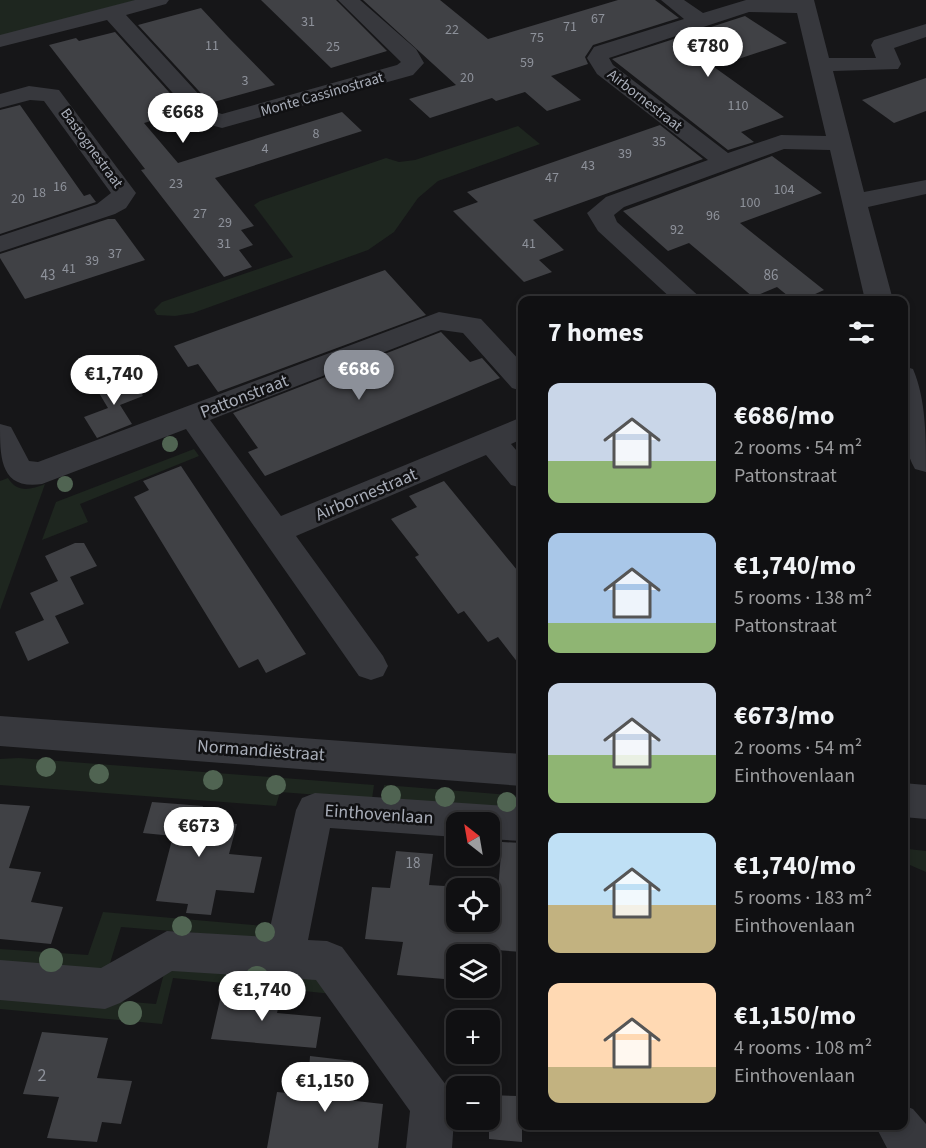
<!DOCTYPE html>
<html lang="en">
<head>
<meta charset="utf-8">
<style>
  :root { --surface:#101012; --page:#19191b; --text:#f1f3f6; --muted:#9c9d9f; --line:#303032; --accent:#8c9099 }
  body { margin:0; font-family:"Source Sans 3",sans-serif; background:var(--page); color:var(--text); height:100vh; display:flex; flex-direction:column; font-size:22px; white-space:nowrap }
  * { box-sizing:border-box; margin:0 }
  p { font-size:20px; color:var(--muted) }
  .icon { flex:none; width:33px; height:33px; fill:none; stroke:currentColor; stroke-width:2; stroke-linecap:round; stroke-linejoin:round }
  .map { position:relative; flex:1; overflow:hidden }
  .sheet { position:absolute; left:518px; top:296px; width:390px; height:834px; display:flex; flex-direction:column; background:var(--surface); border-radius:12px; box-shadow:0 3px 9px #0003,0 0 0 2px var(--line) }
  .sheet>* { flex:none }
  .needle { width:39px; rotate:329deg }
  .buttons { position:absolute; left:446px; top:812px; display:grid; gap:12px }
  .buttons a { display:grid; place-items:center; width:54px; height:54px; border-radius:12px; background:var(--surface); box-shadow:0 3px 9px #0003,0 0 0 2px var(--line); font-size:30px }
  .price { position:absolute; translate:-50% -51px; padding:0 14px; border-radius:21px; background:#fff; color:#222; font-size:20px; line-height:39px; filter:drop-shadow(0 2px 3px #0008) }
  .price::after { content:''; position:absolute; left:50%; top:36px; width:18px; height:14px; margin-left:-9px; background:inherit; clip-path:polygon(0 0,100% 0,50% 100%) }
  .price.selected { background:var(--accent); color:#fff }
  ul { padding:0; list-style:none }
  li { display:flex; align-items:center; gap:18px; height:150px; padding:0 30px }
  li span { display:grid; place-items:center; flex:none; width:168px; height:120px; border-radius:12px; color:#555 }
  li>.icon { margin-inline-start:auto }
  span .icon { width:72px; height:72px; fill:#fffc; stroke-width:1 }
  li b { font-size:26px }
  h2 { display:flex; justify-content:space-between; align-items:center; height:72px; padding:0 30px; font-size:26px }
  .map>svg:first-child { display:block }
  .green { fill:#1e261f }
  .building { fill:#404145 }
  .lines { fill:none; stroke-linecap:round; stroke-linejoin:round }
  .minor { fill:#37383d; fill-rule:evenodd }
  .tertiary { fill:#37383d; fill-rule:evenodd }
  .tree { fill:#506452 }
  .labels { text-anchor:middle; stroke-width:5; stroke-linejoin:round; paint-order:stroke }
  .far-number-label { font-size:14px; fill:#8e929b }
  .far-street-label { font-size:15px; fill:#a8adb8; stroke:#111113 }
  .number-label { font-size:15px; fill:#8e929b }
  .street-label { font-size:18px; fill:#a8adb8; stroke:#111113 }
  .near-number-label { font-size:18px; fill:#8e929b }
</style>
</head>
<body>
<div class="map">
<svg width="926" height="1148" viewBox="0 0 926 1148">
  <rect width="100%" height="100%" fill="#161618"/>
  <!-- green -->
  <g class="green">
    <path d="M 0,0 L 137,0 L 0,36 Z"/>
    <path d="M 518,126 L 540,144 L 438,181 L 418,198 L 394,232 L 368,250 L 193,313 L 175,316 L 157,315 L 154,310 L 162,302 L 293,257 L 254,205 L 260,201 L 386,158 L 399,162 L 415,160 Z"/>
    <path d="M 194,449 L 199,456 L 80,504 L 88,522 L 42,540 L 56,502 Z"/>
    <path d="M 8,478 C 17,493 30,490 45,484 L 0,610 L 0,481 Z"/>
    <path d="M 19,758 L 374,785 L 372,799 L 280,792 L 276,806 L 0,785 L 0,759 Z"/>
    <path d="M 384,785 L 522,796 L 522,811 L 382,800 Z"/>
    <path d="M 903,840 L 905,840 L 908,849 L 926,851 L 926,872 L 903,862 Z"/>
    <path d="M 103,912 L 275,927 L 273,939 L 121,927 L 107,973 L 0,963 L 0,949 L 88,955 Z"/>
    <path d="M 167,962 L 324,976 L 333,994 L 173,978 L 162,1024 L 0,1009 L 0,996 L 6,992 L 156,1004 Z"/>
  </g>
  <!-- building -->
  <g class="building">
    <path d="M 261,0 L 336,0 L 387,51 L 331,68 Z"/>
    <path d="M 363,0 L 440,0 L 488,39 L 618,0 L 655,0 L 679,18 L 593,45 L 585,57 L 588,64 L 551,76 L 581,100 L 547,111 L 525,92 L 496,101 L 492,98 L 430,118 L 409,99 L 456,85 Z"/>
    <path d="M 201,8 L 228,37 L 275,85 L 210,103 L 138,25 Z"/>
    <path d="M 745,16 L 787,43 L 714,67 L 784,117 L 741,132 L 754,142 L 728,150 L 612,59 Z"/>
    <path d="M 115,32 L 186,111 L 144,123 L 178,163 L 342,112 L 362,131 L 215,178 L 254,226 L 241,230 L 253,245 L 239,250 L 252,267 L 224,277 L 141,170 L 145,169 L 49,45 L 76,38 L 79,41 Z"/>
    <path d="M 926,78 L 926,111 L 894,123 L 862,100 Z"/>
    <path d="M 20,105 L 84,196 L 90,194 L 96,202 L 0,234 L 0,110 Z"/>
    <path d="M 660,125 L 703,159 L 533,220 L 564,250 L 539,260 L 552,272 L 524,282 L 453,211 L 478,202 L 467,192 Z"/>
    <path d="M 772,156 L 822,193 L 740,223 L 824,290 L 802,300 L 793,300 L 777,287 L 753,297 L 689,243 L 668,251 L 623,211 Z"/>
    <path d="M 108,219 L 115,219 L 145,260 L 25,299 L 0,258 L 0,254 Z"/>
    <path d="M 385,270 L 426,315 L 218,392 L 198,364 L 188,367 L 174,346 Z"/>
    <path d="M 441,332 L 470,362 L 482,358 L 500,378 L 265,476 L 248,452 L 258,448 L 233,413 Z"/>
    <path d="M 130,375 L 143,396 L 120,405 L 132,424 L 97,438 L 84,417 L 108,408 L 96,388 Z"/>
    <path d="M 181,466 L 277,610 L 306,654 L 266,673 L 258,659 L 239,668 L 134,497 L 149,490 L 143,481 Z"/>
    <path d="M 444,481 L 522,576 L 522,668 L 498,637 L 488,642 L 464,611 L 458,614 L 415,557 L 419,555 L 391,519 L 417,507 L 409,496 Z"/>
    <path d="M 75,543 L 84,543 L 97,566 L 70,577 L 84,604 L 55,616 L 69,643 L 28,661 L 15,632 L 44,620 L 30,593 L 58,581 L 45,556 Z"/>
    <path d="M 152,802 L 203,806 L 199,821 L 237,824 L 229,854 L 262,857 L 254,893 L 216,890 L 211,915 L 186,913 L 188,904 L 156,901 L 173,836 L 143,833 Z"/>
    <path d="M 0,804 L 30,806 L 9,868 L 41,872 L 31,902 L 63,907 L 51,944 L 0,939 Z"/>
    <path d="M 502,842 L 522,843 L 522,952 L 481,949 L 481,954 L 456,954 L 456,980 L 397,975 L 403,942 L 365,939 L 372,887 L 390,888 L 396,851 L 433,854 L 429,885 L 476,888 L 456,888 L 456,921 L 489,921 L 489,889 L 498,890 Z"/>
    <path d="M 222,991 L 281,996 L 277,1013 L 321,1017 L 316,1048 L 211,1039 Z"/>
    <path d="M 42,1032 L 108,1038 L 97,1078 L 132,1081 L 121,1124 L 102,1122 L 97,1142 L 47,1138 L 59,1097 L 23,1094 Z"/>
    <path d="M 310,1056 L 353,1061 L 347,1100 L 383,1104 L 378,1148 L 267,1148 L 277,1092 L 307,1095 Z"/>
    <path d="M 489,1095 L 518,1096 L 518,1101 L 522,1102 L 522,1142 L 489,1139 Z"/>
  </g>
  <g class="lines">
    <!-- minor -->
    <g class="minor">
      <path d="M 135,0 L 169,0 L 166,4 L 126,15 L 215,112 L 222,114 L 397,65 L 401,62 L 338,0 L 360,0 L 416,49 L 424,63 L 413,75 L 222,128 L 199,122 L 107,20 L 0,47 L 0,35 Z"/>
      <path d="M 661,0 L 684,0 L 703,13 L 746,0 L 814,0 L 829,58 L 876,58 L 871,45 L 874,40 L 926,24 L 926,37 L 894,48 L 901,64 L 898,69 L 833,71 L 864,192 L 926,180 L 926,194 L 868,207 L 893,300 L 865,300 L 830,150 L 784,149 L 624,207 L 614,215 L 617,222 L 703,300 L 673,300 L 598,231 L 587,213 L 606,197 L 708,160 L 597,74 L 587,58 L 594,47 L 684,19 ZM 749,12 L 797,13 L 826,136 L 781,135 L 728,153 L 613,65 L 609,58 Z"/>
      <path d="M 29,86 L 59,90 L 136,193 L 126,208 L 115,214 L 0,252 L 0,236 L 97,204 L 111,193 L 44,101 L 30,100 L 0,108 L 0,94 Z"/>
      <path d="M 439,312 L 481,319 L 522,363 L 522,391 L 512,388 L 463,333 L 441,330 L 210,420 L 281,516 L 522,417 L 522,439 L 511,444 L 522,457 L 522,488 L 511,485 L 486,455 L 296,536 L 383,656 L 388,666 L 383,676 L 371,680 L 359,676 L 186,429 L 42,484 C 0,490 0,458 0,424 L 11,427 L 29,461 L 38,462 Z"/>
      <path d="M 903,366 L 913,369 C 926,399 926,438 926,472 L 915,469 C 898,439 903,400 903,366 Z"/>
      <path d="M 315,793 L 522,807 L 522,841 L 489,839 L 489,822 L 456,822 L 456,837 L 330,828 L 308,940 L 327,941 L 342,947 L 449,1089 L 455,1105 L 452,1148 L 406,1148 L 410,1111 L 316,980 L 172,971 L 120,1003 L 105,1009 L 0,1000 L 0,960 L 101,968 L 167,931 L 268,937 L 296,810 L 302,798 Z"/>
      <path d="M 903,1105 L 913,1109 L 926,1124 L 926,1148 L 887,1148 L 875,1125 L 903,1125 Z"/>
    </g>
    <!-- tertiary -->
    <g class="tertiary">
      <path d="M 0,716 L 522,754 L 522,786 L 0,746 Z"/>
      <path d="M 903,783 L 926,785 L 926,819 L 903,817 Z"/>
    </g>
  </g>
  <!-- trees -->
  <g class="tree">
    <circle cx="170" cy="444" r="8"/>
    <circle cx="65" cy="484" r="8"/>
    <circle cx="46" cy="767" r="10"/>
    <circle cx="99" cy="774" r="10"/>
    <circle cx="213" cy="780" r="10"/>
    <circle cx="276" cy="785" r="10"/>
    <circle cx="391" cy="795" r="10"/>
    <circle cx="445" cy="797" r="10"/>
    <circle cx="507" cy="802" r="10"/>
    <circle cx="182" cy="926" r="10"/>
    <circle cx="265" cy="932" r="10"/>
    <circle cx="51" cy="960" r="12"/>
    <circle cx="257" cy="978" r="12"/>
    <circle cx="130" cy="1013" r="12"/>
  </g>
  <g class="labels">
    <!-- far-number labels -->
    <g class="far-number-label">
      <text x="598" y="23">67</text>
      <text x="308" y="26">31</text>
      <text x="570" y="31">71</text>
      <text x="452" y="34">22</text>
      <text x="537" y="42">75</text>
      <text x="212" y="50">11</text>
      <text x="333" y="51">25</text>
      <text x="527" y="67">59</text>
      <text x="467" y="82">20</text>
      <text x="245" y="85">3</text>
      <text x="738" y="110">110</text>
      <text x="316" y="138">8</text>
      <text x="659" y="146">35</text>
      <text x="265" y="153">4</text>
      <text x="625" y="158">39</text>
      <text x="588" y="170">43</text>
      <text x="552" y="182">47</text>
      <text x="176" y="188">23</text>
      <text x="60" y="191">16</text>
      <text x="784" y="194">104</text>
      <text x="39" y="197">18</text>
      <text x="18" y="203">20</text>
      <text x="750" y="207">100</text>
      <text x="200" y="218">27</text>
      <text x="713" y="220">96</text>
      <text x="225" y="227">29</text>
      <text x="677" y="234">92</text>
      <text x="224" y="248">31</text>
      <text x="529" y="248">41</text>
      <text x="115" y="258">37</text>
      <text x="92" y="265">39</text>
      <text x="69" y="273">41</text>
    </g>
    <!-- far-street labels -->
    <g class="far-street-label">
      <text transform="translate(322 94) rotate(-16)" y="5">Monte Cassinostraat</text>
      <text transform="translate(645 100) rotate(38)" y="5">Airbornestraat</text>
      <text transform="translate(92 148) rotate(54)" y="5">Bastognestraat</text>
    </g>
    <!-- number labels -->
    <g class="number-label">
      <text x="48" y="280">43</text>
      <text x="771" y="280">86</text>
      <text x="413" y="868">18</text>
    </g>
    <!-- street labels -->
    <g class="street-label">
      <text transform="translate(244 396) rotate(-21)" y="6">Pattonstraat</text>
      <text transform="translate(366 494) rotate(-23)" y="6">Airbornestraat</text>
      <text transform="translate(261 750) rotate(4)" y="6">Normandiëstraat</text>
      <text transform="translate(379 814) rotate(4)" y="6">Einthovenlaan</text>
    </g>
    <!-- near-number labels -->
    <g class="near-number-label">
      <text x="42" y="1081">2</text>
    </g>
  </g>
</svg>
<div class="buttons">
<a><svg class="needle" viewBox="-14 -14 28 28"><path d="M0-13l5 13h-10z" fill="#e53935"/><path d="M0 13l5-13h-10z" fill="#9c9d9f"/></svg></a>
<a><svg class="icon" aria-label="locate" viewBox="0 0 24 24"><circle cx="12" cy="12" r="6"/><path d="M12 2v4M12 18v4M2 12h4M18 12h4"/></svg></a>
<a><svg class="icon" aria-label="layers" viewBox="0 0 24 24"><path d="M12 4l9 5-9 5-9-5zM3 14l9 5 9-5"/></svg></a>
<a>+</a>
<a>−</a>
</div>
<b class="price" style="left:708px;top:78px">€780</b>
<b class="price" style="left:183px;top:144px">€668</b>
<b class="price selected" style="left:359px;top:401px">€686</b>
<b class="price" style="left:114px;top:406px">€1,740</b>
<b class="price" style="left:199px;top:858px">€673</b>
<b class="price" style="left:262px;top:1022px">€1,740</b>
<b class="price" style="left:325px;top:1113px">€1,150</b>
<section class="sheet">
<h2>7 homes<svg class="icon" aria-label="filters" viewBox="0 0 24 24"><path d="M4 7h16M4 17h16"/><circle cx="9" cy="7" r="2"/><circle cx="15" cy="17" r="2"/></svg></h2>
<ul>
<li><span style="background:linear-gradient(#c9d6e8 65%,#8fb573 0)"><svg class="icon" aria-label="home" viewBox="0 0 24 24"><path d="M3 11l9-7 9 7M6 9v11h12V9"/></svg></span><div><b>€686/mo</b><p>2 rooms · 54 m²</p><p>Pattonstraat</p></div></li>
<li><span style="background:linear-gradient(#a9c7e8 75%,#8fb573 0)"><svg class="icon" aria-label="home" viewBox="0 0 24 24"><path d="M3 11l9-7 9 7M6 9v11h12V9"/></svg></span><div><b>€1,740/mo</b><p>5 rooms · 138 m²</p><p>Pattonstraat</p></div></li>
<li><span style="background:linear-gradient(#c9d6e8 60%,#8fb573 0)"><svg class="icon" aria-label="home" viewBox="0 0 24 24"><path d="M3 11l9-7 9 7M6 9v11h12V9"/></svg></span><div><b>€673/mo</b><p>2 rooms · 54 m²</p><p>Einthovenlaan</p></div></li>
<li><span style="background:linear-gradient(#bfe0f5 60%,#c2b280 0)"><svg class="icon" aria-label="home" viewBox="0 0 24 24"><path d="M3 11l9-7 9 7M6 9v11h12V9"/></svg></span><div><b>€1,740/mo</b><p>5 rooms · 183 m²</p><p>Einthovenlaan</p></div></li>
<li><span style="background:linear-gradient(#ffd9b3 70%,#c2b280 0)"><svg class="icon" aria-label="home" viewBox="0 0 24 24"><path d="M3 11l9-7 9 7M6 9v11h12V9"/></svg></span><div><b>€1,150/mo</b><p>4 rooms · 108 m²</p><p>Einthovenlaan</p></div></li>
</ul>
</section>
</div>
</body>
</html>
